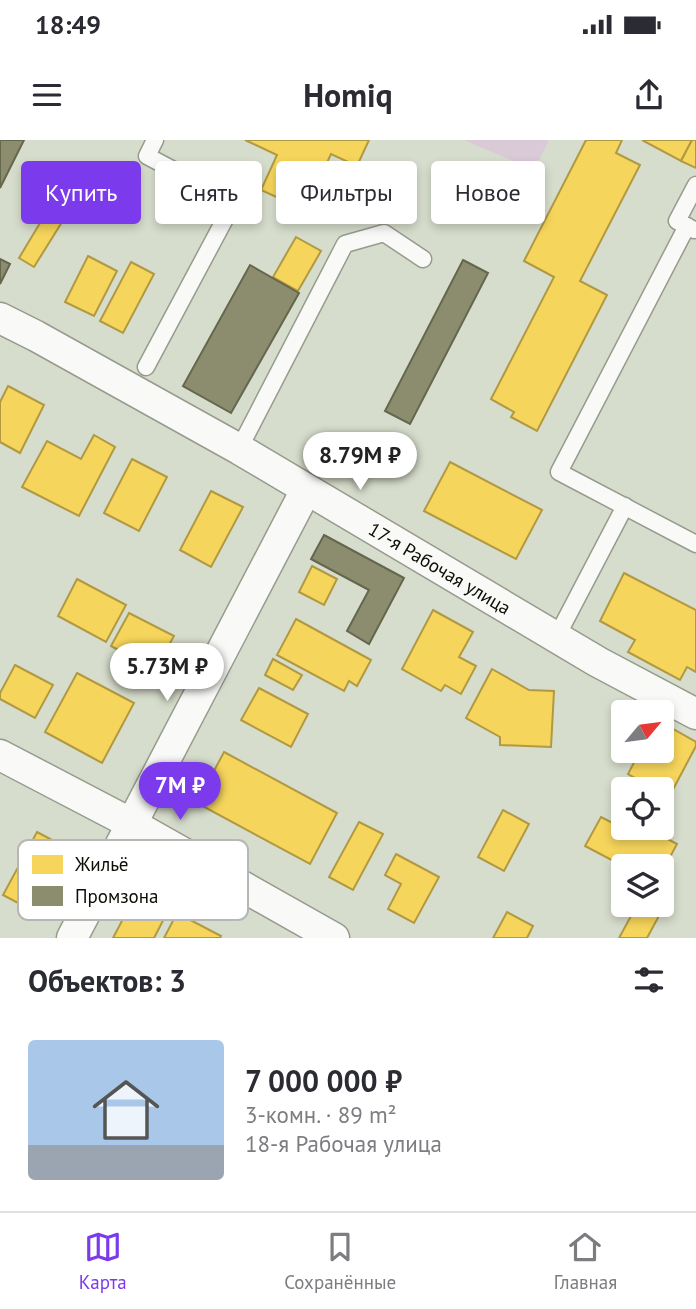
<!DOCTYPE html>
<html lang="ru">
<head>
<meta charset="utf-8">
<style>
  :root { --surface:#fff; --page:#f7f7f7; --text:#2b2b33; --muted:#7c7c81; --line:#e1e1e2; --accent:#7c3aed }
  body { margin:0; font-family:"PT Sans",sans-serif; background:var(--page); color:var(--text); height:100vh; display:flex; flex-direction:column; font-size:26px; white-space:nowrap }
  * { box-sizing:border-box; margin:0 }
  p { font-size:23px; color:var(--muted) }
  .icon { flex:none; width:38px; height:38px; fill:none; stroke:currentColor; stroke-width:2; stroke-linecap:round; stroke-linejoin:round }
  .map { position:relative; height:798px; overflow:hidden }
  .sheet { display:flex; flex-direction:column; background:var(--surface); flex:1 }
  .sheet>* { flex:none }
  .banner { position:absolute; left:21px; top:21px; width:654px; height:63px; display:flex; gap:14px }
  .needle { width:46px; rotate:61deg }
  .controls { position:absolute; left:611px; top:560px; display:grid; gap:14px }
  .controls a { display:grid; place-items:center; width:63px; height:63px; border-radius:7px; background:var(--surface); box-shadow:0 4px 10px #0003; font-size:35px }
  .price { position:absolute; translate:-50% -60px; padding:0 16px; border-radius:24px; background:#fff; color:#222; font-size:23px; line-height:46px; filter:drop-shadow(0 2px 4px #0008) }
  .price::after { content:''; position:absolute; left:50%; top:42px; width:21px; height:16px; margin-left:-10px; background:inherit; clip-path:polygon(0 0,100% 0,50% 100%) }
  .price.on { background:var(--accent); color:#fff }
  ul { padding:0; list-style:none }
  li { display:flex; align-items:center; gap:21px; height:175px; padding:0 28px }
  li span { display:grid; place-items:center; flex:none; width:196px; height:140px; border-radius:7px; color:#555 }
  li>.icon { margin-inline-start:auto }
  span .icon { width:84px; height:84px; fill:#fffc; stroke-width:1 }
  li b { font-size:30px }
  h2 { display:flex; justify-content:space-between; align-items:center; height:84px; padding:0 28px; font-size:30px }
  .pill { padding:0 24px; border-radius:7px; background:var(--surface); box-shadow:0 4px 10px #0003; font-size:24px; line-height:63px }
  .pill.on { background:var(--accent); color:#fff }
  .status { display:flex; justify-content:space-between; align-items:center; height:49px; padding:0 35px; background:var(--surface); direction:ltr }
  .status svg { height:19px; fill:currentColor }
  header { display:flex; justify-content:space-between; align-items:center; height:91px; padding:0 28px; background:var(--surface); font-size:32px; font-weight:700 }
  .tabs { display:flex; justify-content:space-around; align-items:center; height:98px; border-top:2px solid var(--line); background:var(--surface); font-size:19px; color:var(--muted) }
  .tabs a { display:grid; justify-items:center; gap:4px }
  .tabs .on { color:var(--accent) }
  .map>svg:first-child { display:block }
  .green { fill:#dac9d6 }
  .homes { fill:#f6d55c; stroke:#b09942; stroke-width:2 }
  .industry { fill:#8c8c6e; stroke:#65664e; stroke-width:2 }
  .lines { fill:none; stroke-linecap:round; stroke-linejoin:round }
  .service-casing { stroke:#979b8e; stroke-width:19 }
  .minor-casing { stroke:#979b8e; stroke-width:33 }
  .service { stroke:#f9faf7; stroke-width:16 }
  .minor { stroke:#f9faf7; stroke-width:30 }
  .labels { text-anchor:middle; stroke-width:7; stroke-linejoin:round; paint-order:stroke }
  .street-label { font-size:19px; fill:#0b0e04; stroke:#fff }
  .key { fill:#fff; stroke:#b6b7b4; stroke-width:2 }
  .key-label { font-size:19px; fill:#0b0e04 }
</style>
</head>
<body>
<div class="status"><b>18:49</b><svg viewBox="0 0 49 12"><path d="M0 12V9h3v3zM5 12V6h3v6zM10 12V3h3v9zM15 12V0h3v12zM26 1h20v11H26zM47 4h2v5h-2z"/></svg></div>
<header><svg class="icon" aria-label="menu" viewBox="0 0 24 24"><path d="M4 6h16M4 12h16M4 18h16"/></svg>Homiq<svg class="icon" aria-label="share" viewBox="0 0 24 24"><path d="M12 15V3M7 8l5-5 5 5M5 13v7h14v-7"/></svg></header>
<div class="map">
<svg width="696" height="798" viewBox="0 0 696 798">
  <rect width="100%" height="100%" fill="#d7ddcc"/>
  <!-- green -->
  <path class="green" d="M 464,0 L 549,0 L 534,30 Z"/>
  <!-- homes -->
  <g class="homes">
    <path d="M 245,0 L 369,0 L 357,26 L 331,14 L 305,70 L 261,50 L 277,15 Z"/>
    <path d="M 586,0 L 622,0 L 616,13 L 640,25 L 580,141 L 607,155 L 537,291 L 511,277 L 514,272 L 491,259 L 554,137 L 524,121 Z"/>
    <path d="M 642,0 L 692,0 L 681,21 Z"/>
    <path d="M 692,0 L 696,0 L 696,28 L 681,21 Z"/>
    <path d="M 46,73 L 62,82 L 34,127 L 19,118 Z"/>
    <path d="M 296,97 L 321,111 L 298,151 L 273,137 Z"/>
    <path d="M 88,116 L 117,131 L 94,176 L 65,162 Z"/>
    <path d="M 131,122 L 154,134 L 123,193 L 100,181 Z"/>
    <path d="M 8,246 L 44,265 L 20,313 L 0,302 L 0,262 Z"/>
    <path d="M 94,295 L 115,307 L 79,376 L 22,347 L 47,301 L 81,319 Z"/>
    <path d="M 132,319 L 167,337 L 139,391 L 104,373 Z"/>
    <path d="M 450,322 L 542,370 L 516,419 L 424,371 Z"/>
    <path d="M 211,351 L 243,367 L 211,427 L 180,410 Z"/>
    <path d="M 312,426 L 337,439 L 324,465 L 299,452 Z"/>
    <path d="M 624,433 L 696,470 L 696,532 L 687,527 L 680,540 L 628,512 L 635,500 L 600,481 Z"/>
    <path d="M 77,439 L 126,465 L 106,502 L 58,476 Z"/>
    <path d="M 433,470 L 473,492 L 459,517 L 476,526 L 461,554 L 445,545 L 441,551 L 402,529 Z"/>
    <path d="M 129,473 L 174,496 L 155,530 L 111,506 Z"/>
    <path d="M 296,479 L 371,520 L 357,546 L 349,541 L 344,551 L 277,515 Z"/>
    <path d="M 273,519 L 302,535 L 293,550 L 265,535 Z"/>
    <path d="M 15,525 L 53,545 L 35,578 L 0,559 L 0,553 Z"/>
    <path d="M 492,529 L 529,550 L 554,551 L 551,607 L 500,605 L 500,597 L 466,578 Z"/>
    <path d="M 77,533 L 134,563 L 102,623 L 45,592 Z"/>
    <path d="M 259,548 L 308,574 L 291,607 L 241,580 Z"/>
    <path d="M 668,586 L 696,602 L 696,606 L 669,657 L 662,653 L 662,649 L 655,649 L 628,634 L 640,611 L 654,612 L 654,611 L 662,611 L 662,598 Z"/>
    <path d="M 224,612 L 337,673 L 310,724 L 197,663 Z"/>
    <path d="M 503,670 L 529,684 L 504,731 L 478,717 Z"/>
    <path d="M 601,677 L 624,689 L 625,688 L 647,688 L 677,704 L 662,732 L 662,726 L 623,726 L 585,706 Z"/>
    <path d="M 359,682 L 383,694 L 353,750 L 329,737 Z"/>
    <path d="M 37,692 L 67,708 L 33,771 L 3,755 Z"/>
    <path d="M 396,714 L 439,737 L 414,783 L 388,769 L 401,744 L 385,735 Z"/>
    <path d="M 136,754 L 168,771 L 154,798 L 113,798 Z"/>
    <path d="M 662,755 L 668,759 L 647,798 L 619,798 L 637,765 L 662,765 Z"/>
    <path d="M 507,772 L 533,786 L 527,798 L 493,798 Z"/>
    <path d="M 177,773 L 221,796 L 220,798 L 164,798 Z"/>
  </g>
  <!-- industry -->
  <g class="industry">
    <path d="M 0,0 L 24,0 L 0,48 Z"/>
    <path d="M 0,119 L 10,124 L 0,144 Z"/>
    <path d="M 463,120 L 488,133 L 410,284 L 385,271 Z"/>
    <path d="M 250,125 L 299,153 L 231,273 L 183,246 Z"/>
    <path d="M 324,395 L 404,438 L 369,504 L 347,491 L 369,450 L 311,419 Z"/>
  </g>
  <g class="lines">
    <defs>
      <g id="service">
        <path d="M 687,86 L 559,332 L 696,404"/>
        <path d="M 694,90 L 677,81 L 696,45"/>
        <path d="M 146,227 L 234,62 L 147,16 L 155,0"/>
        <path d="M 239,309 L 345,104 L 384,93 L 423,119"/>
        <path d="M 556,498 L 625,366"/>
      </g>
      <g id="minor">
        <path id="s1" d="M 0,178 L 36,196 L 239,309 L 598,522 L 696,574"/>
        <path d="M 0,615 L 132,684 L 334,798"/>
        <path d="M 72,798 L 306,350"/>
      </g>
    </defs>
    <!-- service casing -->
    <use href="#service" class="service-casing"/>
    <!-- minor casing -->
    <use href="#minor" class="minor-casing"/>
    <!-- service -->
    <use href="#service" class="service"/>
    <!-- minor -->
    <use href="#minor" class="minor"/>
  </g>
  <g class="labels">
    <!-- street labels -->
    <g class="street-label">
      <text dy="7" stroke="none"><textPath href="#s1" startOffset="506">17-я Рабочая улица</textPath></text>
    </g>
  </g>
  <!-- legend -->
  <rect x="18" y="700" width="230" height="80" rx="10" class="key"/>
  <rect x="32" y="715" width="31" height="19" fill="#f6d55c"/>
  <rect x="32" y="746" width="31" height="20" fill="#8c8c6e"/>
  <g class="key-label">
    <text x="75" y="731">Жильё</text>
    <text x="75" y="763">Промзона</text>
  </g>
</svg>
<div class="controls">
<a><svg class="needle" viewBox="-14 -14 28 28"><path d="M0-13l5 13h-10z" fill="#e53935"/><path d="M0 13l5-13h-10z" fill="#7c7c81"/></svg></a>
<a><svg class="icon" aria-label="locate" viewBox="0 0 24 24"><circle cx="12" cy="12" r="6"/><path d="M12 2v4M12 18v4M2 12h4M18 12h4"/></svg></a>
<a><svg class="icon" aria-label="layers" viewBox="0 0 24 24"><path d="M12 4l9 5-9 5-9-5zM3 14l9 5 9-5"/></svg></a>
</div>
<b class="price" style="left:360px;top:352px">8.79M ₽</b>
<b class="price" style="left:167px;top:563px">5.73M ₽</b>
<b class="price on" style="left:180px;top:682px">7M ₽</b>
<div class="banner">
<a class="pill on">Купить</a>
<a class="pill">Снять</a>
<a class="pill">Фильтры</a>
<a class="pill">Новое</a>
</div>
</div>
<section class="sheet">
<h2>Объектов: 3<svg class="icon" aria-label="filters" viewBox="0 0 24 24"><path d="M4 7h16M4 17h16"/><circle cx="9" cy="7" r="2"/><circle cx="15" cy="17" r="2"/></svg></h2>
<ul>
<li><span style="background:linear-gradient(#a9c7e8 75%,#9aa5b1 0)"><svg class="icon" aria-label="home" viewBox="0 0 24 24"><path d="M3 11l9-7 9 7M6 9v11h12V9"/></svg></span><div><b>7 000 000 ₽</b><p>3-комн. · 89 m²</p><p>18-я Рабочая улица</p></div></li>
</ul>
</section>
<nav class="tabs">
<a class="on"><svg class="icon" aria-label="map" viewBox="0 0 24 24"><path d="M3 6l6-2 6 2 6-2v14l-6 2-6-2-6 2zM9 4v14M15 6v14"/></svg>Карта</a>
<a><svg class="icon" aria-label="saved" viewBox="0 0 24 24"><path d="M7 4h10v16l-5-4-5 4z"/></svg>Сохранённые</a>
<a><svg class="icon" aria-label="home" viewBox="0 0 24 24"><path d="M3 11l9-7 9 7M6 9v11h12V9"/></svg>Главная</a>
</nav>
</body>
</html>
